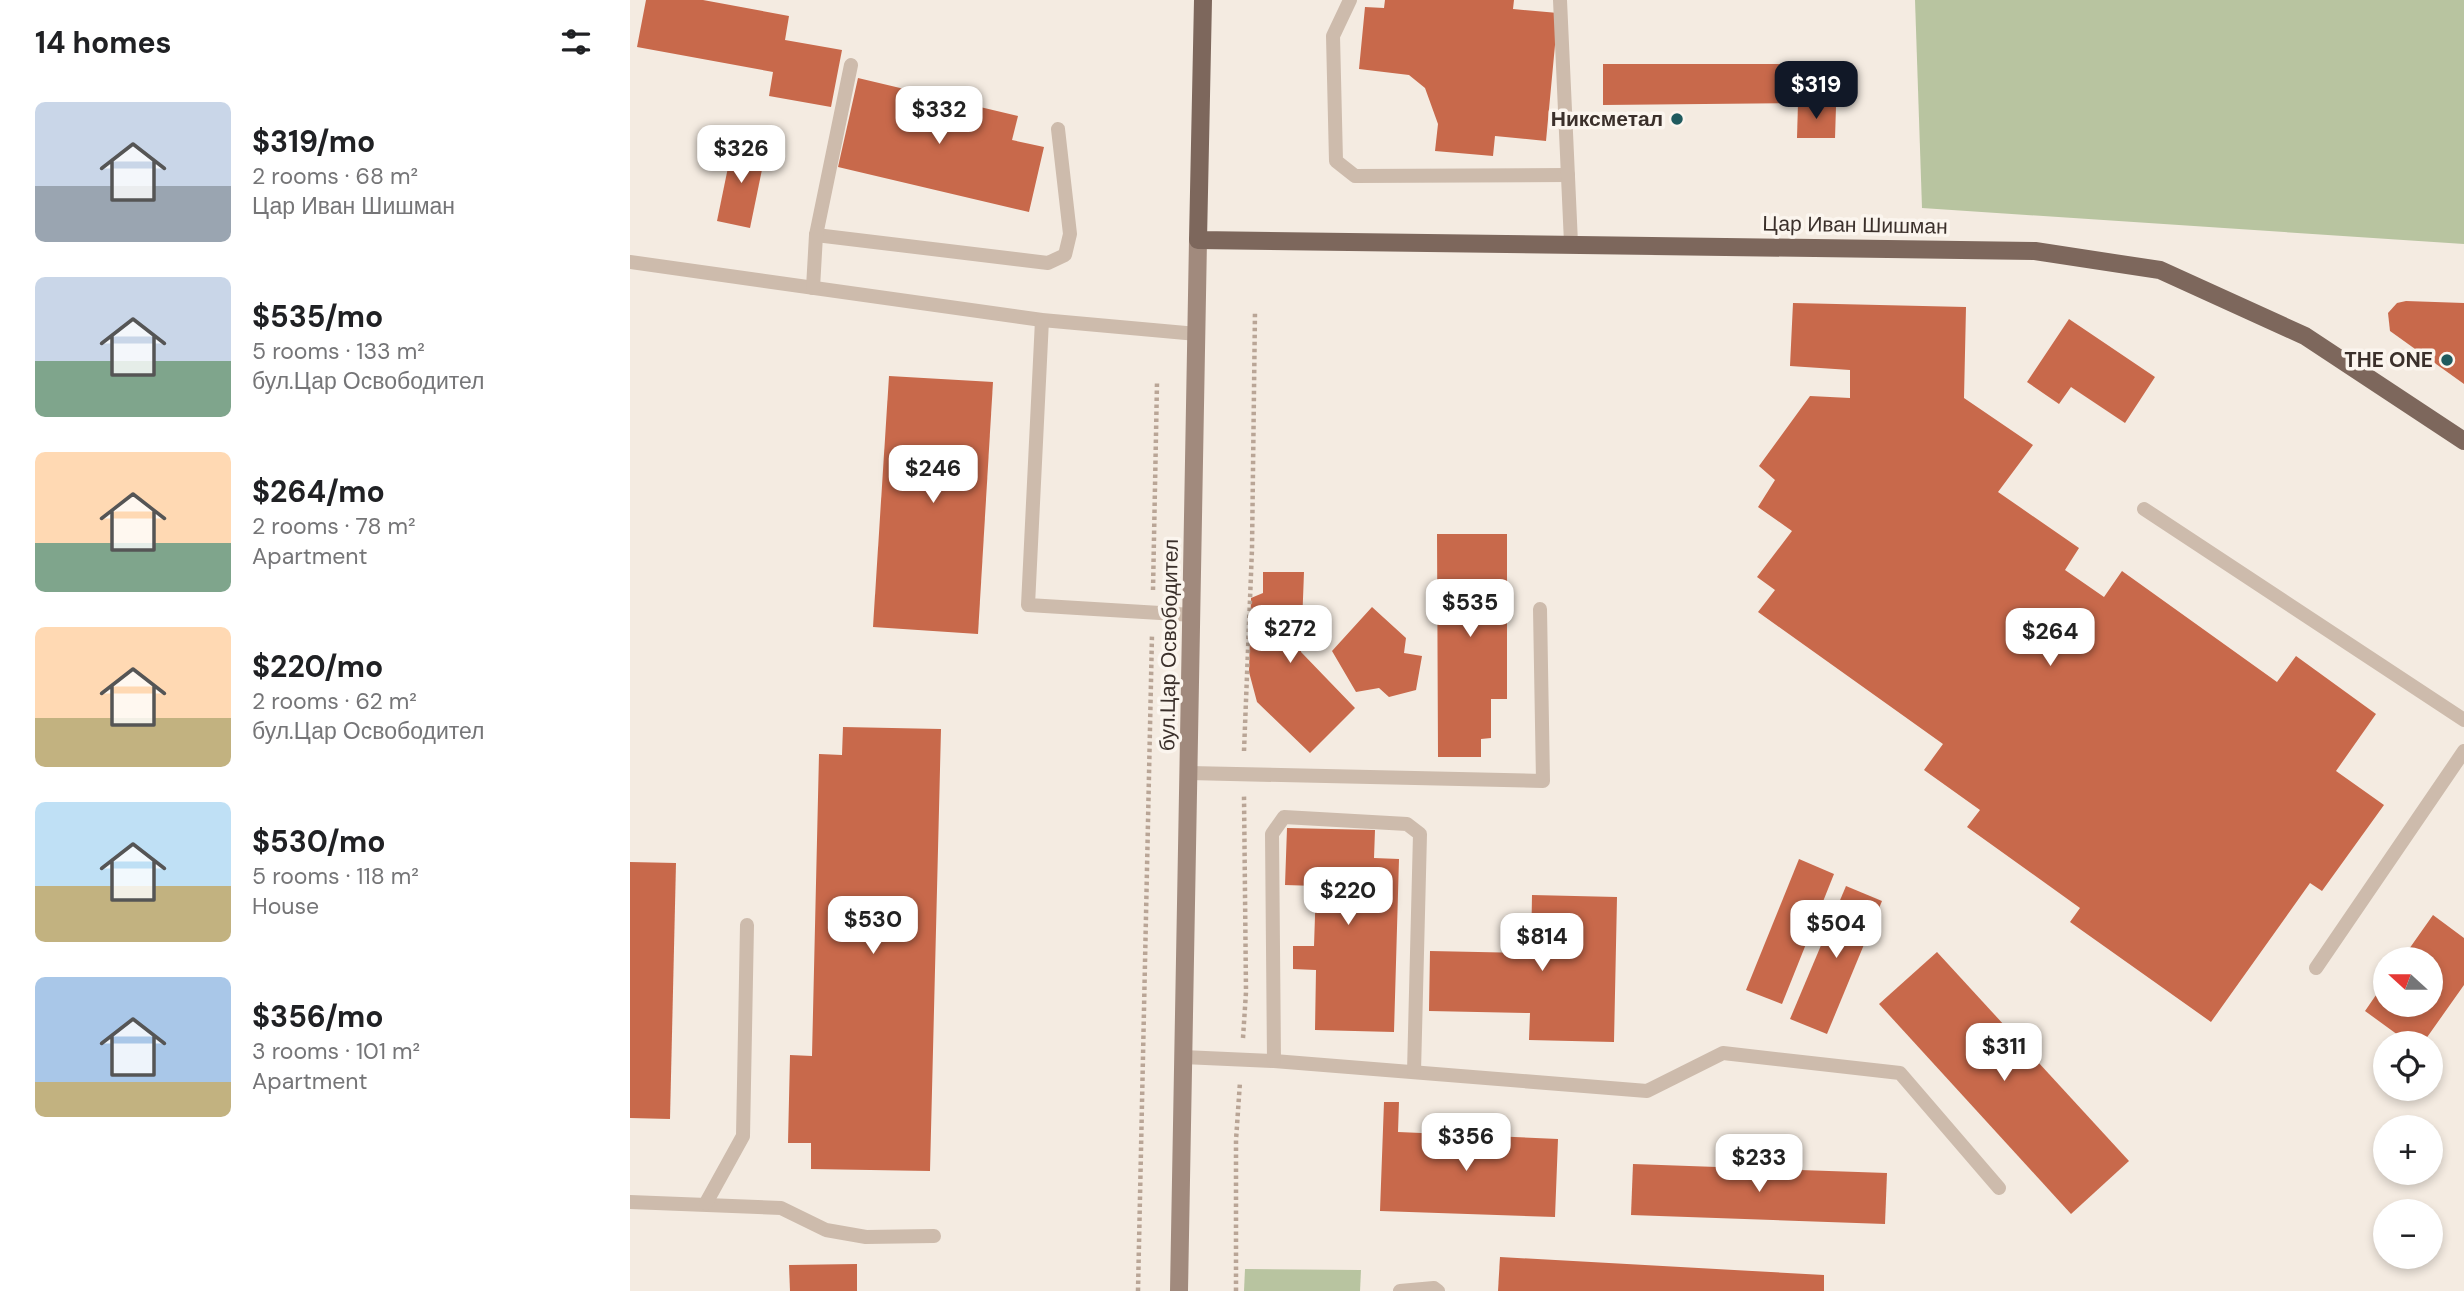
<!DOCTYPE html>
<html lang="en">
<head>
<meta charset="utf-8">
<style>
  :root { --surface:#fff; --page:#f2f2f2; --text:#202124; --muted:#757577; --accent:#111827 }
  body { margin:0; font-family:"DM Sans",sans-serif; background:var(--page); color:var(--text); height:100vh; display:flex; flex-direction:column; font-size:26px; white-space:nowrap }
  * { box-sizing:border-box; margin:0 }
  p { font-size:23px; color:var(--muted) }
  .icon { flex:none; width:38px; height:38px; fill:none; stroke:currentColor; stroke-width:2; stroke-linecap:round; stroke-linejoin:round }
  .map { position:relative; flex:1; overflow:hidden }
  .panel { display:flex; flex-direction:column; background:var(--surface); width:630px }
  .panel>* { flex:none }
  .needle { width:46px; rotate:291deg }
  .controls { position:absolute; left:1743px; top:947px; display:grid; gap:14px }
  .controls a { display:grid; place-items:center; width:70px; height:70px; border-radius:50%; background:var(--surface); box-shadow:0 4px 10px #0003; font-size:35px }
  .price { position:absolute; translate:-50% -60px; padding:0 16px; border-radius:14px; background:#fff; color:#222; font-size:23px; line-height:46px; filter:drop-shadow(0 2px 4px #0008) }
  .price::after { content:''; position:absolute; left:50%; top:42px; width:21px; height:16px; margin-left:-10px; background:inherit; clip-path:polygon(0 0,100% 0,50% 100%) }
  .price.active { background:var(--accent); color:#fff }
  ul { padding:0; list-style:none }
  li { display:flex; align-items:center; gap:21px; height:175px; padding:0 35px }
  li span { display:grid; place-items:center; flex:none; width:196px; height:140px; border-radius:10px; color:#555 }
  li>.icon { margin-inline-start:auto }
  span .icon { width:84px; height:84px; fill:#fffc; stroke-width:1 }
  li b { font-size:30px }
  h2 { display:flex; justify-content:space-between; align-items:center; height:84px; padding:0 35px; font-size:30px }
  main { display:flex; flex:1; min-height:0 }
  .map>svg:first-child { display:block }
  .green { fill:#b8c4a0 }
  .building { fill:#c8694b }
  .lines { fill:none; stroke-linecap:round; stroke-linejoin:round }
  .path { stroke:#b9a596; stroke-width:4.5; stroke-dasharray:3.5 3.5; stroke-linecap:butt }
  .lane { stroke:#cdbbac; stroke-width:14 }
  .secondary { stroke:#a18a7d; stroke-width:18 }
  .primary { stroke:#7d675c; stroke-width:18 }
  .poi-dot { fill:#1f5a5e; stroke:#fbf5ee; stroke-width:2.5 }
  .labels { text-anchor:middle; stroke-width:7; stroke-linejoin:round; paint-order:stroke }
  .poi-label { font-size:21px; font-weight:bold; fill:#3b302b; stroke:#fbf5ee; text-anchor:end }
  .street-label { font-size:21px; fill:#3b302b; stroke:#fbf5ee }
</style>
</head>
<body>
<main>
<section class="panel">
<h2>14 homes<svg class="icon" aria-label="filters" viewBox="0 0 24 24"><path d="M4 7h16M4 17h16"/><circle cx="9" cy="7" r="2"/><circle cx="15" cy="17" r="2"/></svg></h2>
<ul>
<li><span style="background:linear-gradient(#c9d6e8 60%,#9aa5b1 0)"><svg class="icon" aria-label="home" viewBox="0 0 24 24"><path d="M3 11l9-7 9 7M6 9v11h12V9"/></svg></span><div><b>$319/mo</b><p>2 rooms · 68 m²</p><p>Цар Иван Шишман</p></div></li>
<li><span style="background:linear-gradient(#c9d6e8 60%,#7fa58c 0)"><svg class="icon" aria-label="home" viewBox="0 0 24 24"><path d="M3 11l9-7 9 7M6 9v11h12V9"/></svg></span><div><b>$535/mo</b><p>5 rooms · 133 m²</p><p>бул.Цар Освободител</p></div></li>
<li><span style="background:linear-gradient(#ffd9b3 65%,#7fa58c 0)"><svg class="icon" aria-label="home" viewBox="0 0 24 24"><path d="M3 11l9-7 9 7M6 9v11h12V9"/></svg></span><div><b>$264/mo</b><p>2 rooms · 78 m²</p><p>Apartment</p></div></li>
<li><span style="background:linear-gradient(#ffd9b3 65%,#c2b280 0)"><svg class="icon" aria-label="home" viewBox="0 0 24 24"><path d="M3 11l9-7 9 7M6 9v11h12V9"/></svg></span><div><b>$220/mo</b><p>2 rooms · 62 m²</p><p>бул.Цар Освободител</p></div></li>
<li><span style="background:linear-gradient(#bfe0f5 60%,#c2b280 0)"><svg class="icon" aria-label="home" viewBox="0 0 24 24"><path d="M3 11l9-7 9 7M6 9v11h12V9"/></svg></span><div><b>$530/mo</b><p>5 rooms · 118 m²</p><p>House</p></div></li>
<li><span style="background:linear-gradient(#a9c7e8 75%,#c2b280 0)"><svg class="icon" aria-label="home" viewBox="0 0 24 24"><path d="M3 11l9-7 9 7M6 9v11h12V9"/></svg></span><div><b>$356/mo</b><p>3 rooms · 101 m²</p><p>Apartment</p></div></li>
</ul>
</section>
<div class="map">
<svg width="1834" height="1291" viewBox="0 0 1834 1291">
  <rect width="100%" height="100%" fill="#f4ebe1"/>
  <!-- green -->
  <g class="green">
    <path d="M 1285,0 L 1834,0 L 1834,244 L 1292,208 Z"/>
    <path d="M 615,1269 L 731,1270 L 730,1291 L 614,1291 Z"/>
  </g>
  <!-- building -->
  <g class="building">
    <path d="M 16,0 L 73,0 L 159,16 L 155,40 L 212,50 L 201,107 L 139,96 L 143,72 L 7,47 Z"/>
    <path d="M 755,0 L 884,0 L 883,9 L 928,13 L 916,141 L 865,136 L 863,156 L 805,151 L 808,124 L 795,88 L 779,75 L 729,69 L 735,7 L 754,8 Z"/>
    <path d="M 973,64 L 1168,64 L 1168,103 L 973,105 Z"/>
    <path d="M 228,78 L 388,116 L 382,140 L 414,147 L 399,212 L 208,167 Z"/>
    <path d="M 1168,103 L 1206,106 L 1205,138 L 1167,138 Z"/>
    <path d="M 103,143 L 136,150 L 120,228 L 87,221 Z"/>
    <path d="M 1776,301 L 1834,303 L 1834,384 L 1760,331 L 1758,313 L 1767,303 Z"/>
    <path d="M 1163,303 L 1336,307 L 1334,398 L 1403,445 L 1368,492 L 1449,548 L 1435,570 L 1474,597 L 1492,571 L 1647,682 L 1666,656 L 1746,714 L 1706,771 L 1754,805 L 1692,891 L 1680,883 L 1581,1022 L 1440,922 L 1450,908 L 1337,827 L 1350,810 L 1294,770 L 1313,744 L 1128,612 L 1145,590 L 1127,577 L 1162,531 L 1128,507 L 1145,480 L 1129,466 L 1180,396 L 1220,398 L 1220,370 L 1160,366 Z"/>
    <path d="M 1439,319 L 1525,377 L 1495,423 L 1441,387 L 1429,404 L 1397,382 Z"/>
    <path d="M 259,376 L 363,382 L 348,634 L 243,627 Z"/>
    <path d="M 807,534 L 877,534 L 877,699 L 861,699 L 861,738 L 851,739 L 851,757 L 808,757 Z"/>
    <path d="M 633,572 L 674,572 L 671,652 L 725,708 L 680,753 L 627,702 L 619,672 L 621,598 L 633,593 Z"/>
    <path d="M 742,607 L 776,638 L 774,653 L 792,656 L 786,690 L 759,697 L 749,688 L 726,692 L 702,651 Z"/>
    <path d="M 213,727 L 311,729 L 300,1171 L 181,1169 L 181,1143 L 158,1143 L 160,1055 L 182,1056 L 189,754 L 212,755 Z"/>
    <path d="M 657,828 L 745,830 L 744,858 L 769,859 L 764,1032 L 685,1030 L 686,970 L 663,969 L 663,946 L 684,946 L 686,886 L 655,885 Z"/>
    <path d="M 1169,859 L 1204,874 L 1152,1004 L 1116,990 Z"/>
    <path d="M 0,862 L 46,863 L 40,1119 L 0,1118 Z"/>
    <path d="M 1216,886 L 1252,901 L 1197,1034 L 1160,1019 Z"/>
    <path d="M 902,895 L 987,897 L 984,1042 L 899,1040 L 900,1013 L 799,1011 L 800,951 L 901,953 Z"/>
    <path d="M 1803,915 L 1834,938 L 1834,985 L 1793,1043 L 1779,1043 L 1735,1011 L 1755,982 L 1755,1004 L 1801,1004 L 1801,959 L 1772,959 Z"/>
    <path d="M 1307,952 L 1499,1161 L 1441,1214 L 1249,1004 Z"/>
    <path d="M 754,1102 L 769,1102 L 768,1132 L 928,1139 L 925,1217 L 750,1211 Z"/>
    <path d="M 1003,1164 L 1257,1173 L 1255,1224 L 1001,1215 Z"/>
    <path d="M 870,1257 L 1194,1275 L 1194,1291 L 868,1291 Z"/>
    <path d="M 227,1264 L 227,1291 L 160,1291 L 159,1265 Z"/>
  </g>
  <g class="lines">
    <!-- path -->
    <g class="path">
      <path d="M 523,590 L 527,383"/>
      <path d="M 614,751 L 622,549 L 625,311"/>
      <path d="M 613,1038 L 616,992 L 614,795"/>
      <path d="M 508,1291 L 522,634"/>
      <path d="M 606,1291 L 606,1140 L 610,1082"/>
    </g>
    <!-- lane -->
    <g class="lane">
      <path d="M 720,0 L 703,36 L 706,161 L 725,176 L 938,175"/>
      <path d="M 930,0 L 941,243"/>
      <path d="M 186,235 L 418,263 L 435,255 L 440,234 L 428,129"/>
      <path d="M 0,262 L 412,320 L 567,334"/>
      <path d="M 183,288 L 186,235 L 221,65"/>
      <path d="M 412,320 L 398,605 L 563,615"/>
      <path d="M 1514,509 L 1834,720"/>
      <path d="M 559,773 L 913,781 L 910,609"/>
      <path d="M 1686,968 L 1834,751"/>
      <path d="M 553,1057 L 644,1061 L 1017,1091 L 1093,1053 L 1270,1073 L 1369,1188"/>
      <path d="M 644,1061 L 642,834 L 654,817 L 777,824 L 790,834 L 784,1072"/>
      <path d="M 0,1202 L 151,1208 L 196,1230 L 236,1237 L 304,1236"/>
      <path d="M 76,1203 L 113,1136 L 117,925"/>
      <path d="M 770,1291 L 804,1288 L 808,1291"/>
    </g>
    <!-- secondary -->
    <path class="secondary" d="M 549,1291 L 568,240"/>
    <!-- primary -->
    <path class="primary" d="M 573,0 L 568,240 L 1405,251 L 1530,270 L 1675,336 L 1834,441"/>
  </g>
  <!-- markers -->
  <g class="poi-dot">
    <circle cx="1047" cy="119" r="7"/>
    <circle cx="1817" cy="360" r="7"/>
  </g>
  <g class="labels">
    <!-- poi labels -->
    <g class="poi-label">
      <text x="1033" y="126">Никсметал</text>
      <text x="1803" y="367">THE ONE</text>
    </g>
    <!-- street labels -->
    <g class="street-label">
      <text transform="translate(1225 225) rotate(1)" y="7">Цар Иван Шишман</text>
      <text transform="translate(539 645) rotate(-89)" y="7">бул.Цар Освободител</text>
    </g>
  </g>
</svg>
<div class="controls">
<a><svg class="needle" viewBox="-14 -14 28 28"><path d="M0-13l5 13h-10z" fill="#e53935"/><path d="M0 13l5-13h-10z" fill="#757577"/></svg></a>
<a><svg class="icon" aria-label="locate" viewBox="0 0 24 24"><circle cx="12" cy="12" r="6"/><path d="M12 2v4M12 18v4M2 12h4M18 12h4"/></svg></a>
<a>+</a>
<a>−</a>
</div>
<b class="price active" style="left:1186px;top:121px">$319</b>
<b class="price" style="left:309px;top:146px">$332</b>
<b class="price" style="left:111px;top:185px">$326</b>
<b class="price" style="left:303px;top:505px">$246</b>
<b class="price" style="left:840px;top:639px">$535</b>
<b class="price" style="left:660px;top:665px">$272</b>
<b class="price" style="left:1420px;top:668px">$264</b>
<b class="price" style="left:718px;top:927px">$220</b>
<b class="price" style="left:243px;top:956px">$530</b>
<b class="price" style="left:1206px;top:960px">$504</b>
<b class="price" style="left:912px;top:973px">$814</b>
<b class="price" style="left:1374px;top:1083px">$311</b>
<b class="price" style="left:836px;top:1173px">$356</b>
<b class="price" style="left:1129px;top:1194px">$233</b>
</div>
</main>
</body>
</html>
